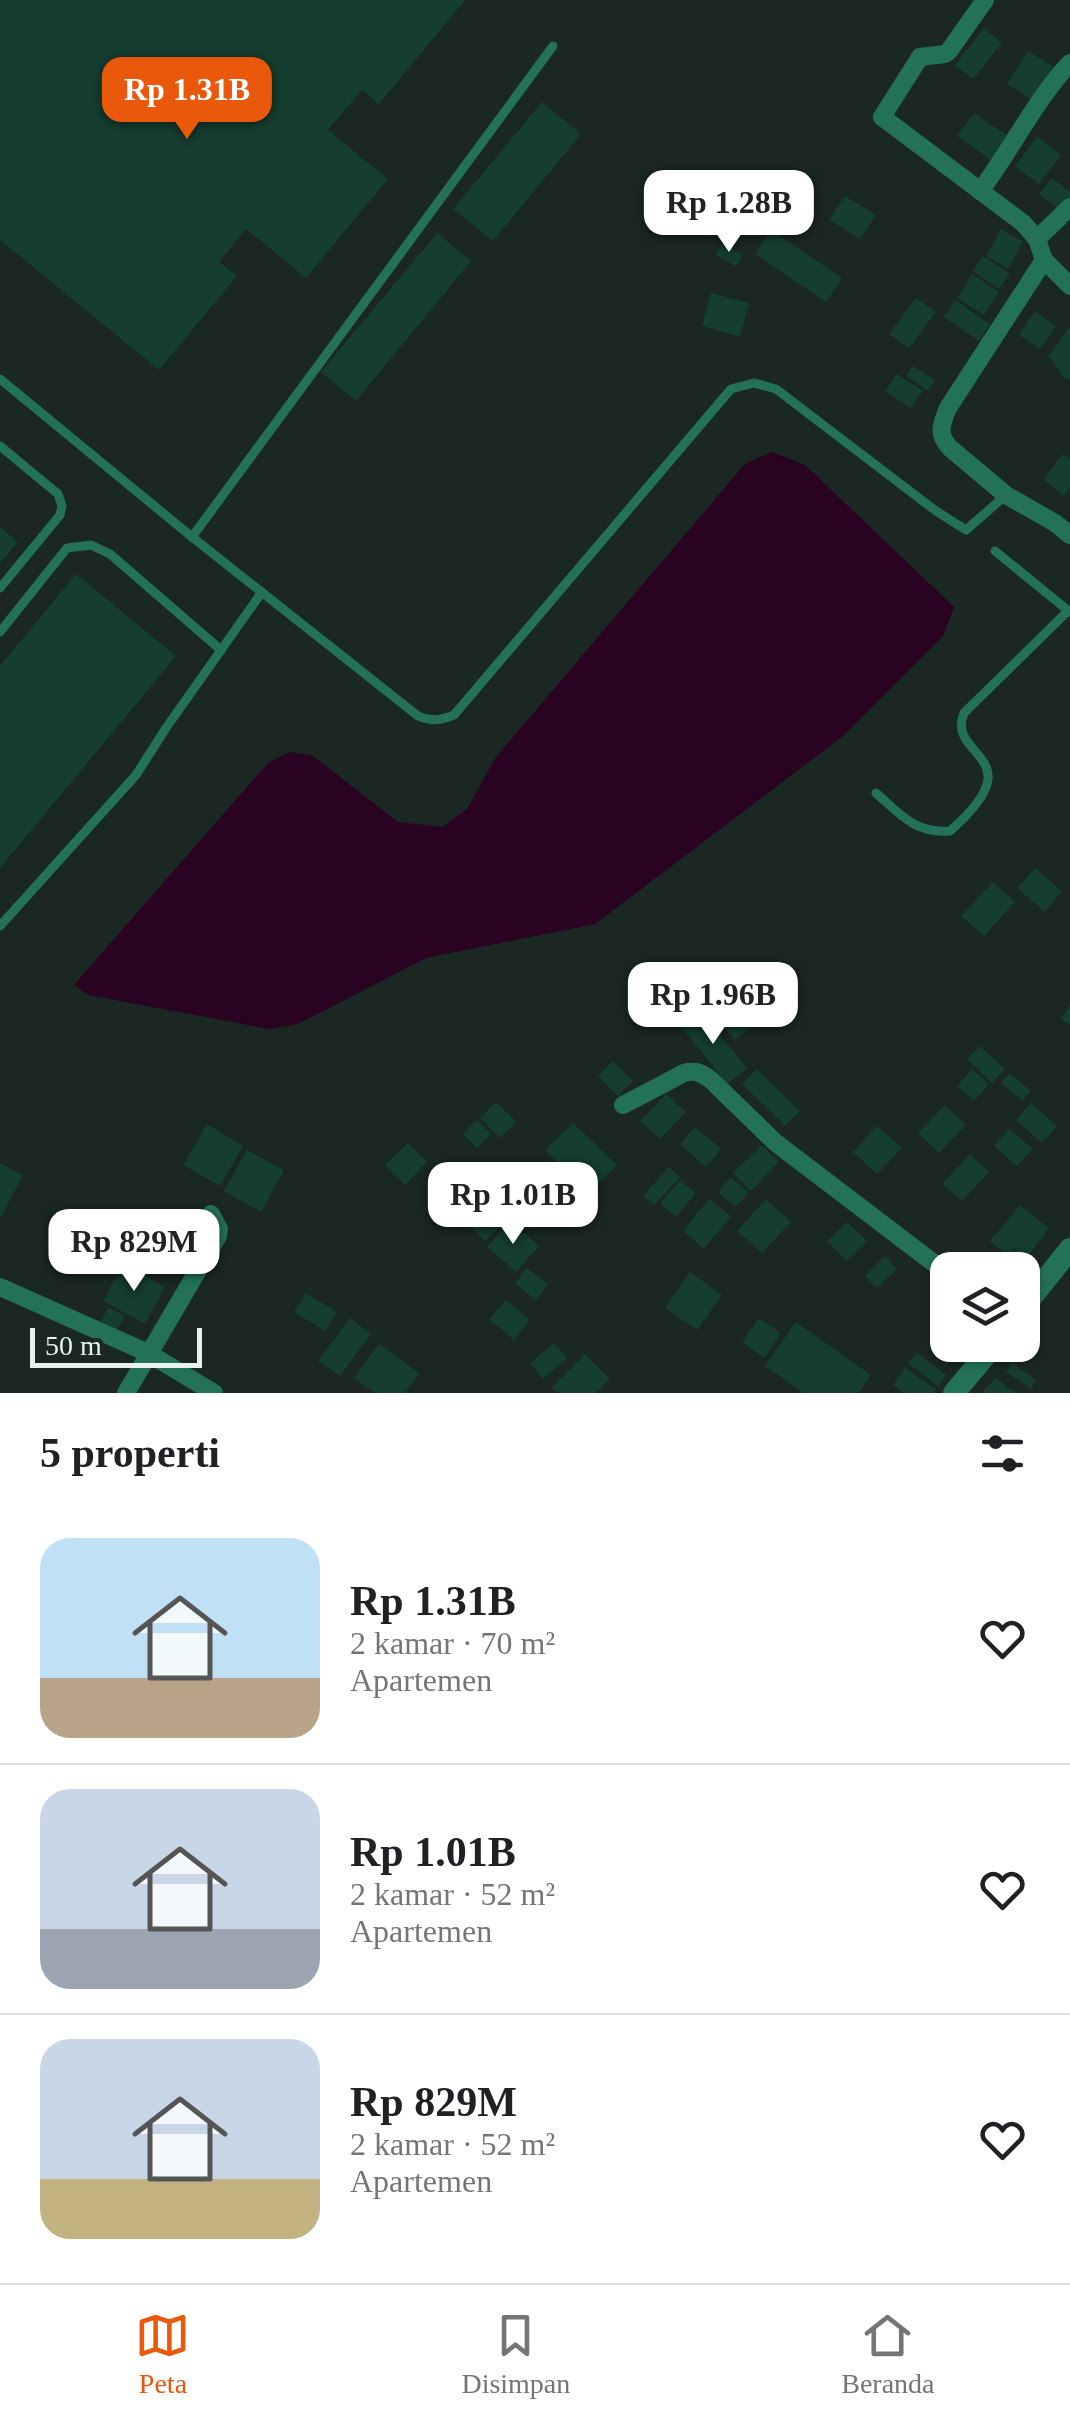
<!DOCTYPE html>
<html lang="id">
<head>
<meta charset="utf-8">
<style>
  :root { --surface:#fff; --page:#f2f2f2; --text:#202124; --muted:#757577; --line:#e0e0e0; --accent:#ea580c }
  body { margin:0; font-family:"Times New Roman",serif; background:var(--page); color:var(--text); height:100vh; display:flex; flex-direction:column; font-size:38px; white-space:nowrap }
  * { box-sizing:border-box; margin:0 }
  p { font-size:32px; color:var(--muted) }
  .icon { flex:none; width:55px; height:55px; fill:none; stroke:currentColor; stroke-width:2; stroke-linecap:round; stroke-linejoin:round }
  .map { position:relative; height:1393px; overflow:hidden }
  .side { display:flex; flex-direction:column; background:var(--surface); flex:1 }
  .side>* { flex:none }
  .buttons { position:absolute; left:930px; top:1252px; display:grid; gap:20px }
  .buttons a { display:grid; place-items:center; width:110px; height:110px; border-radius:20px; background:var(--surface); box-shadow:0 2px 8px #0004; font-size:50px }
  .scale { position:absolute; left:30px; bottom:25px; width:172px; box-sizing:border-box; padding-left:10px; border:5px solid #e8f1ed; border-top:0; font-size:28px; line-height:35px; white-space:nowrap; color:#e8f1ed; -webkit-text-stroke:8px #1a2722; paint-order:stroke }
  .price { position:absolute; translate:-50% -85px; padding:0 22px; border-radius:20px; background:#fff; color:#222; font-size:32px; line-height:65px; filter:drop-shadow(0 2px 5px #0008) }
  .price::after { content:''; position:absolute; left:50%; top:60px; width:30px; height:22px; margin-left:-15px; background:inherit; clip-path:polygon(0 0,100% 0,50% 100%) }
  .price.selected { background:var(--accent); color:#fff }
  ul { padding:0; list-style:none }
  li { display:flex; align-items:center; gap:30px; height:250px; padding:0 40px }
  li+li { border-top:2px solid var(--line) }
  li span { display:grid; place-items:center; flex:none; width:280px; height:200px; border-radius:30px; color:#555 }
  li>.icon { margin-inline-start:auto }
  span .icon { width:120px; height:120px; fill:#fffc; stroke-width:1 }
  li b { font-size:42px }
  h2 { display:flex; justify-content:space-between; align-items:center; height:120px; padding:0 40px; font-size:42px }
  .dock { display:flex; justify-content:space-around; align-items:center; height:140px; border-top:2px solid var(--line); background:var(--surface); font-size:28px; color:var(--muted) }
  .dock a { display:grid; justify-items:center; gap:5px }
  .dock .selected { color:var(--accent) }
  .map>svg:first-child { display:block }
  .water { fill:#290321 }
  .building { fill:#153d30 }
  .lines { fill:none; stroke-linecap:round; stroke-linejoin:round }
  .service { stroke:#247159; stroke-width:9 }
  .minor { stroke:#247159; stroke-width:18 }
  .tertiary { stroke:#247159; stroke-width:22 }
</style>
</head>
<body>
<div class="map">
<svg width="1070" height="1393" viewBox="0 0 1070 1393">
  <rect width="100%" height="100%" fill="#1a2722"/>
  <!-- water -->
  <path class="water" d="M 772,452 L 805,465 L 954,607 L 943,636 L 843,736 L 595,924 L 426,958 L 298,1024 L 270,1029 L 88,995 L 74,985 L 269,762 L 290,752 L 313,756 L 398,822 L 442,827 L 467,809 L 496,757 L 745,464 Z"/>
  <!-- building -->
  <g class="building">
    <path d="M 0,0 L 465,0 L 379,104 L 362,90 L 328,130 L 388,179 L 306,278 L 246,229 L 219,262 L 237,276 L 159,370 L 0,240 Z"/>
    <path d="M 984,28 L 1002,43 L 973,79 L 955,65 Z"/>
    <path d="M 1028,51 L 1057,69 L 1036,102 L 1007,84 Z"/>
    <path d="M 542,102 L 581,134 L 493,241 L 453,209 Z"/>
    <path d="M 974,113 L 1012,139 L 995,163 L 957,136 Z"/>
    <path d="M 1037,137 L 1061,155 L 1039,184 L 1015,166 Z"/>
    <path d="M 1052,178 L 1070,192 L 1070,197 L 1060,210 L 1039,194 Z"/>
    <path d="M 845,196 L 876,215 L 860,239 L 829,220 Z"/>
    <path d="M 1001,229 L 1023,241 L 1008,269 L 986,256 Z"/>
    <path d="M 771,230 L 842,278 L 826,302 L 755,254 Z"/>
    <path d="M 437,233 L 471,261 L 356,401 L 321,372 Z"/>
    <path d="M 723,243 L 743,255 L 736,267 L 715,254 Z"/>
    <path d="M 983,256 L 1010,274 L 999,289 L 973,271 Z"/>
    <path d="M 972,274 L 999,292 L 984,315 L 957,298 Z"/>
    <path d="M 711,293 L 749,303 L 740,337 L 702,326 Z"/>
    <path d="M 916,298 L 936,312 L 909,348 L 889,334 Z"/>
    <path d="M 955,300 L 990,324 L 979,341 L 944,317 Z"/>
    <path d="M 1035,311 L 1056,326 L 1040,349 L 1019,335 Z"/>
    <path d="M 1070,326 L 1070,379 L 1064,378 L 1049,356 Z"/>
    <path d="M 913,366 L 935,380 L 928,391 L 906,376 Z"/>
    <path d="M 897,374 L 923,391 L 910,408 L 885,391 Z"/>
    <path d="M 1063,454 L 1070,460 L 1070,488 L 1064,496 L 1043,479 Z"/>
    <path d="M 0,527 L 18,542 L 0,563 Z"/>
    <path d="M 76,574 L 176,656 L 0,868 L 0,666 Z"/>
    <path d="M 1035,868 L 1062,891 L 1045,912 L 1017,888 Z"/>
    <path d="M 993,882 L 1015,902 L 984,936 L 961,916 Z"/>
    <path d="M 728,1000 L 749,1029 L 734,1040 L 713,1011 Z"/>
    <path d="M 1070,1005 L 1070,1025 L 1061,1019 Z"/>
    <path d="M 699,1010 L 747,1068 L 727,1084 L 680,1025 Z"/>
    <path d="M 980,1046 L 1005,1069 L 992,1083 L 967,1059 Z"/>
    <path d="M 613,1061 L 633,1081 L 618,1096 L 598,1076 Z"/>
    <path d="M 757,1069 L 800,1111 L 785,1126 L 742,1084 Z"/>
    <path d="M 972,1069 L 989,1084 L 974,1101 L 957,1086 Z"/>
    <path d="M 1010,1073 L 1031,1091 L 1022,1101 L 1001,1083 Z"/>
    <path d="M 666,1094 L 686,1112 L 660,1139 L 640,1121 Z"/>
    <path d="M 496,1102 L 517,1122 L 500,1138 L 480,1118 Z"/>
    <path d="M 1031,1103 L 1057,1126 L 1042,1143 L 1016,1120 Z"/>
    <path d="M 945,1105 L 966,1125 L 939,1153 L 918,1133 Z"/>
    <path d="M 477,1120 L 491,1134 L 477,1148 L 463,1134 Z"/>
    <path d="M 573,1123 L 617,1165 L 588,1193 L 545,1150 Z"/>
    <path d="M 207,1124 L 243,1146 L 220,1186 L 183,1165 Z"/>
    <path d="M 877,1126 L 902,1148 L 877,1174 L 853,1152 Z"/>
    <path d="M 695,1127 L 721,1149 L 706,1167 L 680,1144 Z"/>
    <path d="M 1009,1129 L 1033,1149 L 1017,1166 L 994,1146 Z"/>
    <path d="M 408,1143 L 427,1162 L 405,1185 L 385,1165 Z"/>
    <path d="M 762,1145 L 779,1162 L 751,1191 L 733,1173 Z"/>
    <path d="M 247,1150 L 284,1170 L 261,1212 L 224,1191 Z"/>
    <path d="M 970,1154 L 989,1172 L 962,1201 L 942,1184 Z"/>
    <path d="M 0,1163 L 23,1175 L 0,1219 Z"/>
    <path d="M 669,1167 L 680,1177 L 654,1205 L 643,1196 Z"/>
    <path d="M 731,1177 L 749,1193 L 735,1207 L 718,1192 Z"/>
    <path d="M 466,1178 L 486,1198 L 465,1219 L 445,1199 Z"/>
    <path d="M 680,1180 L 696,1193 L 676,1217 L 660,1204 Z"/>
    <path d="M 709,1199 L 731,1216 L 704,1249 L 683,1231 Z"/>
    <path d="M 766,1199 L 791,1222 L 762,1253 L 737,1231 Z"/>
    <path d="M 492,1202 L 508,1218 L 485,1241 L 469,1225 Z"/>
    <path d="M 1020,1205 L 1049,1228 L 1023,1263 L 1012,1254 L 1021,1241 L 1008,1256 L 990,1241 Z"/>
    <path d="M 65,1219 L 90,1230 L 73,1268 L 48,1257 Z"/>
    <path d="M 510,1221 L 539,1246 L 516,1272 L 487,1247 Z"/>
    <path d="M 847,1222 L 867,1241 L 847,1261 L 827,1241 Z"/>
    <path d="M 885,1256 L 897,1269 L 877,1288 L 865,1276 Z"/>
    <path d="M 123,1264 L 165,1287 L 145,1324 L 103,1301 Z"/>
    <path d="M 526,1268 L 548,1284 L 536,1300 L 515,1284 Z"/>
    <path d="M 690,1272 L 722,1295 L 697,1330 L 665,1308 Z"/>
    <path d="M 306,1293 L 337,1312 L 325,1331 L 294,1312 Z"/>
    <path d="M 506,1300 L 530,1320 L 514,1340 L 489,1319 Z"/>
    <path d="M 108,1307 L 125,1316 L 117,1330 L 101,1322 Z"/>
    <path d="M 350,1318 L 371,1334 L 340,1376 L 318,1361 Z"/>
    <path d="M 759,1318 L 781,1333 L 764,1358 L 742,1342 Z"/>
    <path d="M 796,1322 L 871,1375 L 858,1393 L 803,1393 L 765,1366 Z"/>
    <path d="M 554,1343 L 567,1358 L 543,1379 L 530,1363 Z"/>
    <path d="M 379,1344 L 419,1373 L 405,1393 L 375,1393 L 354,1378 Z"/>
    <path d="M 917,1353 L 946,1375 L 938,1386 L 908,1363 Z"/>
    <path d="M 585,1354 L 610,1379 L 596,1393 L 558,1393 L 552,1387 Z"/>
    <path d="M 1012,1363 L 1036,1380 L 1031,1389 L 1006,1372 Z"/>
    <path d="M 905,1368 L 936,1389 L 933,1393 L 904,1393 L 893,1385 Z"/>
    <path d="M 996,1377 L 1009,1389 L 1017,1393 L 982,1393 Z"/>
  </g>
  <g class="lines">
    <!-- service -->
    <g class="service">
      <path d="M 0,379 L 192,537 L 418,716 C 431,722 441,720 454,715 L 731,389 L 754,383 L 776,389 L 936,511 L 966,530 L 1006,495"/>
      <path d="M 0,446 L 58,494 L 62,506 L 60,515 L 0,588"/>
      <path d="M 192,537 L 553,46"/>
      <path d="M 995,551 L 1070,612"/>
      <path d="M 0,632 L 67,548 L 91,545 L 110,554 L 221,650"/>
      <path d="M 876,793 C 900,814 915,834 950,831 C 1037,755 945,758 964,713 L 1068,611"/>
      <path d="M 0,926 L 136,775 L 166,728 L 262,592"/>
    </g>
    <!-- minor -->
    <g class="minor">
      <path d="M 985,0 L 949,51 L 945,54 L 920,57 L 882,117 L 1023,223 L 1037,239 L 1044,260 L 1070,286"/>
      <path d="M 980,191 C 1012,149 1035,100 1070,63"/>
      <path d="M 1037,239 L 1070,207"/>
      <path d="M 1044,260 L 948,408 C 941,425 937,434 950,448 L 1006,495 L 1055,523 L 1070,535"/>
      <path d="M 623,1105 L 684,1073 C 695,1070 702,1073 711,1080 L 776,1143 L 948,1274"/>
      <path d="M 0,1287 L 148,1353 L 214,1393"/>
      <path d="M 126,1393 L 218,1236 L 219,1229 L 211,1214"/>
    </g>
    <!-- tertiary -->
    <g class="tertiary">
      <path d="M 1022,1309 L 1070,1249"/>
      <path d="M 954,1393 L 994,1345"/>
    </g>
  </g>
</svg>
<div class="buttons">
<a><svg class="icon" aria-label="layers" viewBox="0 0 24 24"><path d="M12 4l9 5-9 5-9-5zM3 14l9 5 9-5"/></svg></a>
</div>
<div class="scale">50 m</div>
<b class="price selected" style="left:187px;top:142px">Rp 1.31B</b>
<b class="price" style="left:729px;top:255px">Rp 1.28B</b>
<b class="price" style="left:713px;top:1047px">Rp 1.96B</b>
<b class="price" style="left:513px;top:1247px">Rp 1.01B</b>
<b class="price" style="left:134px;top:1294px">Rp 829M</b>
</div>
<section class="side">
<h2>5 properti<svg class="icon" aria-label="filters" viewBox="0 0 24 24"><path d="M4 7h16M4 17h16"/><circle cx="9" cy="7" r="2"/><circle cx="15" cy="17" r="2"/></svg></h2>
<ul>
<li><span style="background:linear-gradient(#bfe0f5 70%,#b9a48a 0)"><svg class="icon" aria-label="home" viewBox="0 0 24 24"><path d="M3 11l9-7 9 7M6 9v11h12V9"/></svg></span><div><b>Rp 1.31B</b><p>2 kamar · 70 m²</p><p>Apartemen</p></div><svg class="icon" aria-label="heart" viewBox="0 0 24 24"><path d="M12 20l-8-8c-3-5 5-10 8-4 3-6 11-1 8 4z"/></svg></li>
<li><span style="background:linear-gradient(#c9d6e8 70%,#9aa5b1 0)"><svg class="icon" aria-label="home" viewBox="0 0 24 24"><path d="M3 11l9-7 9 7M6 9v11h12V9"/></svg></span><div><b>Rp 1.01B</b><p>2 kamar · 52 m²</p><p>Apartemen</p></div><svg class="icon" aria-label="heart" viewBox="0 0 24 24"><path d="M12 20l-8-8c-3-5 5-10 8-4 3-6 11-1 8 4z"/></svg></li>
<li><span style="background:linear-gradient(#c9d6e8 70%,#c2b280 0)"><svg class="icon" aria-label="home" viewBox="0 0 24 24"><path d="M3 11l9-7 9 7M6 9v11h12V9"/></svg></span><div><b>Rp 829M</b><p>2 kamar · 52 m²</p><p>Apartemen</p></div><svg class="icon" aria-label="heart" viewBox="0 0 24 24"><path d="M12 20l-8-8c-3-5 5-10 8-4 3-6 11-1 8 4z"/></svg></li>
</ul>
</section>
<nav class="dock">
<a class="selected"><svg class="icon" aria-label="map" viewBox="0 0 24 24"><path d="M3 6l6-2 6 2 6-2v14l-6 2-6-2-6 2zM9 4v14M15 6v14"/></svg>Peta</a>
<a><svg class="icon" aria-label="saved" viewBox="0 0 24 24"><path d="M7 4h10v16l-5-4-5 4z"/></svg>Disimpan</a>
<a><svg class="icon" aria-label="home" viewBox="0 0 24 24"><path d="M3 11l9-7 9 7M6 9v11h12V9"/></svg>Beranda</a>
</nav>
</body>
</html>
